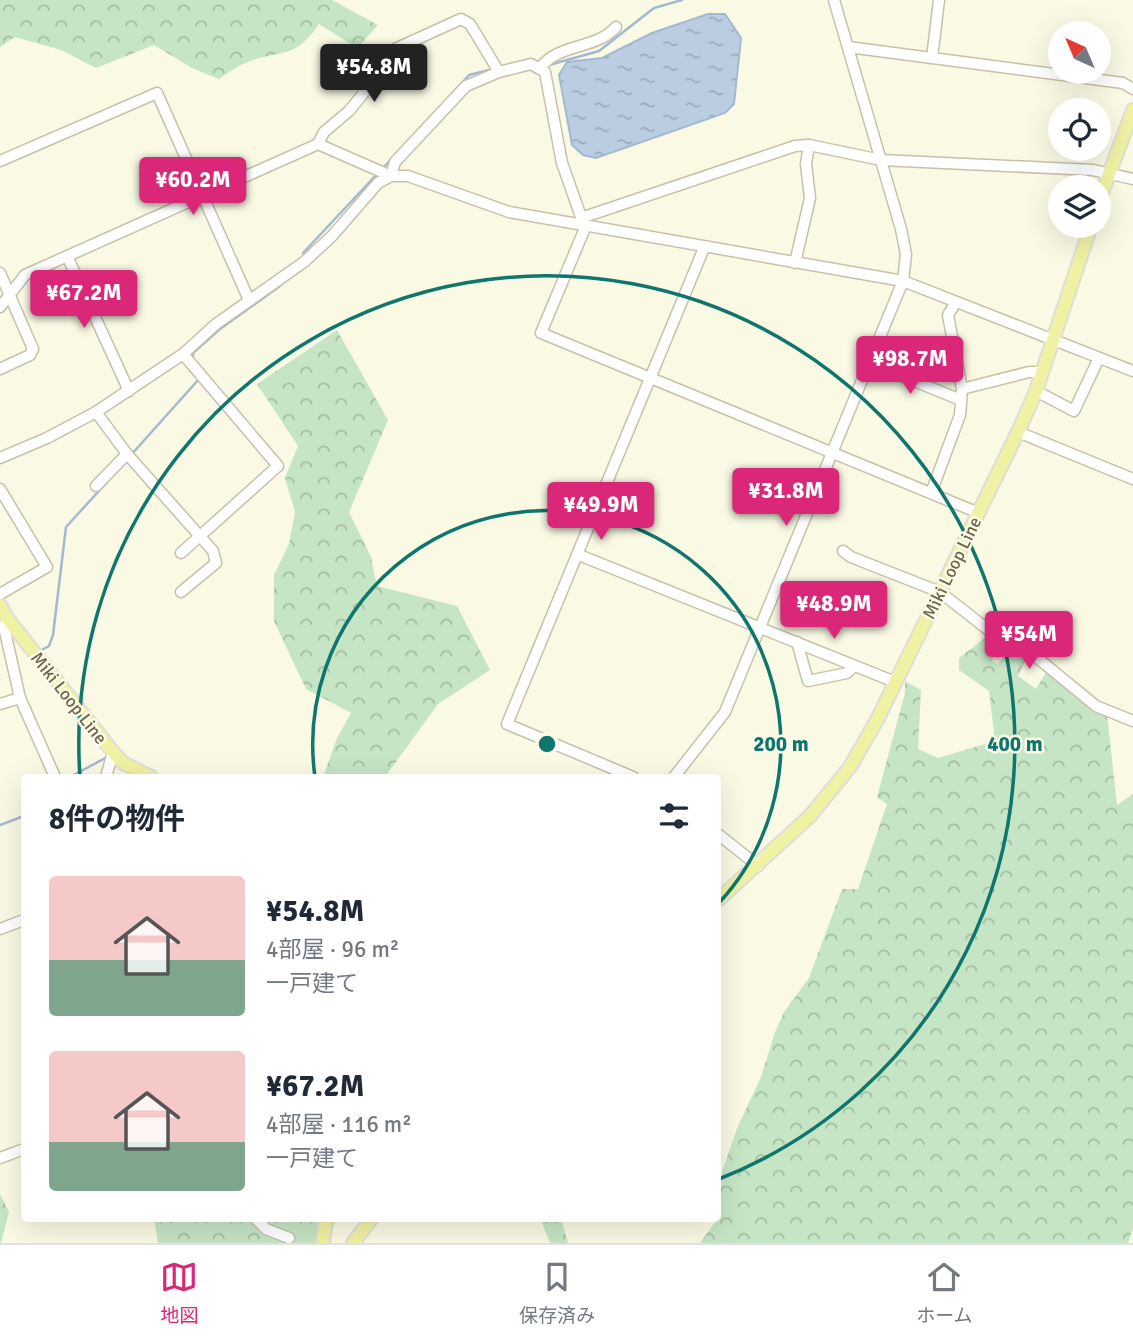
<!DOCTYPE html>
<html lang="ja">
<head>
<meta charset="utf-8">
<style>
  :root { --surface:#fff; --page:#f6f6f7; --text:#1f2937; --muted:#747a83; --line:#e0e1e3; --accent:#db2777 }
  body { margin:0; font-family:Signika,"Noto Sans JP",sans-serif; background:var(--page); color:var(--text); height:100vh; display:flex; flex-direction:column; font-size:26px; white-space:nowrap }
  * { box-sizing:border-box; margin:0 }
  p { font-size:23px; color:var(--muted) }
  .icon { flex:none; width:38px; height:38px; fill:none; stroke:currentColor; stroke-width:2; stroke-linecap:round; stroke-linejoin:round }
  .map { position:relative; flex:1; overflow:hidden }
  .side { position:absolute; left:21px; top:774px; width:700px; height:448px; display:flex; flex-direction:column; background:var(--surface); border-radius:7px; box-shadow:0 7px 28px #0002 }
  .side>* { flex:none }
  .needle { width:46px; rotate:316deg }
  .fabs { position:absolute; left:1048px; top:21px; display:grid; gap:14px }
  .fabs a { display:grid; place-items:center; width:63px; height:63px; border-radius:50%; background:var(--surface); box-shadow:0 7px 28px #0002; font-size:35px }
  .price { position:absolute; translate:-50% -60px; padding:0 16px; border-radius:7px; background:var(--accent); color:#fff; font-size:23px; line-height:46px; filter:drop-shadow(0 2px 4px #0008) }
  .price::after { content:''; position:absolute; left:50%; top:42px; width:21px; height:16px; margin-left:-10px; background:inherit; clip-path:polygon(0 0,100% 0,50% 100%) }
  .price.current { background:#222; color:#fff }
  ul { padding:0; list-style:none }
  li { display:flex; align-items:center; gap:21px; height:175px; padding:0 28px }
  li span { display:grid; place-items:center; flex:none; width:196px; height:140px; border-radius:7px; color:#555 }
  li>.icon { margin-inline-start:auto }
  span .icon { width:84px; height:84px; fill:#fffc; stroke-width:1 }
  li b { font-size:30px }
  h2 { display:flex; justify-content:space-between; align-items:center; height:84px; padding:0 28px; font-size:30px }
  .menu { display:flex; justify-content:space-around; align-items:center; height:98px; border-top:2px solid var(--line); background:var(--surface); font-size:19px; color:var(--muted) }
  .menu a { display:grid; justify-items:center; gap:4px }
  .menu .current { color:var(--accent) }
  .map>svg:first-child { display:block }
  .forest { fill:url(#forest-crowns) }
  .water { fill:url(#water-ripples); stroke:#a3b9d1; stroke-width:2 }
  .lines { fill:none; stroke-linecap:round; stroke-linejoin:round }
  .stream { stroke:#a3b9d1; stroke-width:2.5 }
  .minor-casing { stroke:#c7c1aa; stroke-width:13 }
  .major-casing { stroke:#dfddd8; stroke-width:16 }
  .minor { stroke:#fff; stroke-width:10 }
  .major { stroke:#f1f1a4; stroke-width:12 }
  .ring { fill:none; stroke:#0f766e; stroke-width:3.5 }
  .labels { text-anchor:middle; stroke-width:5; stroke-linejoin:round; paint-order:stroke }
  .street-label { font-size:18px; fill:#6f654d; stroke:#fdfcea }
  .centre { fill:#0f766e; stroke:#fdfcea; stroke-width:3.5 }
  .ring-label { font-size:21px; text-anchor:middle; font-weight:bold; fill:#0f766e; stroke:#fdfcea; stroke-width:5; stroke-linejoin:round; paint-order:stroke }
</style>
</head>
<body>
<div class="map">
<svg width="1133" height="1243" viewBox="0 0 1133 1243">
  <defs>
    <pattern id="forest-crowns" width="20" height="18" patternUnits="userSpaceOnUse" patternTransform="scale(1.75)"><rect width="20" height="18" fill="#c6e5c5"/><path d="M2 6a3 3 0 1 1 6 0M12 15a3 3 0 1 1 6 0" fill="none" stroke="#a5bda2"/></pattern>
    <pattern id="water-ripples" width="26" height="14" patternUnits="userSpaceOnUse" patternTransform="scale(1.75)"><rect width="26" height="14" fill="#bbcee1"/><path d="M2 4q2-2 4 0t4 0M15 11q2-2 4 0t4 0" fill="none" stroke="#9cabb9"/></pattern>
  </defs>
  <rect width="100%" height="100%" fill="#f9f9e4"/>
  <!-- forest -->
  <g class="forest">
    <path d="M 0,0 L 332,0 L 378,25 L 357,48 L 319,24 C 293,63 277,48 243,64 C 234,68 226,74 219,79 L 192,68 L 154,45 L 96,68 L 61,50 L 15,37 L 0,47 Z"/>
    <path d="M 337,330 L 388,420 L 349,512 L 371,557 L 377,586 L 457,606 L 490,670 L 438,704 L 385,777 L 323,777 L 337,738 L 351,713 L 306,689 L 274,621 L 274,575 L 289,544 L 295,512 L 285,478 L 298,446 L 257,384 Z"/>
    <path d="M 986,637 L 996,644 L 992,661 L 997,664 L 1010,651 L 1021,649 L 1026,659 L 1018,676 L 1036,689 L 1047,671 L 1107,714 L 1117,805 L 1133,794 L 1133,1228 L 1128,1243 L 700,1243 L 718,1218 L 722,1171 L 738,1126 L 761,1077 L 774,1035 L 784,1012 L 809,978 L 842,889 L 858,889 L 887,804 L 877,797 L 905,693 L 905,681 L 921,690 L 918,749 L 938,758 L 995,741 L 989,691 L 959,670 L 959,658 Z"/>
    <path d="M 0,1194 L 9,1212 L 1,1243 L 0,1243 Z"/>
    <path d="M 154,1218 L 336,1218 L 329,1243 L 158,1243 Z"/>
    <path d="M 540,1218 L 561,1218 L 568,1243 L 550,1243 Z"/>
  </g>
  <!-- water -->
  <path class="water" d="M 708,14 L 725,14 L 741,38 L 734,104 L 725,113 L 596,158 L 583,155 L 572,145 L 559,75 L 567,62 L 602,58 L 652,33 Z"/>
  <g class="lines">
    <!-- stream -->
    <g class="stream">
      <path d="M 549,65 L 599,51 L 654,8 L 682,0"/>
      <path d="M 461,84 L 469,75 L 525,61"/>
      <path d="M 382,169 L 428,120"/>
      <path d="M 303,253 L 377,174"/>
      <path d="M 203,374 L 205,372 L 193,359 L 193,353 L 220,329 L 280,286"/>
      <path d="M 131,455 L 199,379"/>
      <path d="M 40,651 L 49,646 L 53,635 L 66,527 L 108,481"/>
      <path d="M 70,777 L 109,756"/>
      <path d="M 0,825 L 24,816"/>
    </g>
    <defs>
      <g id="minor">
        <path d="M 848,47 L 1123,83 L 1133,89"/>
        <path d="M 932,58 L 939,0"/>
        <path d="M 540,68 C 558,43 596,50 616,27"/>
        <path d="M 318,144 L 324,132 L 349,111 L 393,57 L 395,49 L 461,19 L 470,24 L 499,72"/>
        <path d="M 0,161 L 157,93 L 249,300"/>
        <path d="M 581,218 L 795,146 L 809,145 L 881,160 L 1093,170 L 1133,179"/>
        <path d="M 67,256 L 129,391"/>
        <path d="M 795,263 L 810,198 L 806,164 L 809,145"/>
        <path d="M 0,273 L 33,349 L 30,355 L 0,369"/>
        <path d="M 0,307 L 25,275 L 318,144 L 391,176 L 395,162 L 466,86 L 499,72 L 531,64 L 545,72 L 562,163 L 585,228 L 541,333 L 979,513"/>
        <path d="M 870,363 L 961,400"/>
        <path d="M 962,389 L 1029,372 L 1042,372"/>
        <path d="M 1036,391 L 1074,411 L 1099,358"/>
        <path d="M 96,412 L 127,454 L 213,551 L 216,563 L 181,592"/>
        <path d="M 1018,432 L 1133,479"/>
        <path d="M 0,458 L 47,438 L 96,412 L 183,354 L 216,324 L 304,262 L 332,236 L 378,183 L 391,176 L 408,176 L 509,212 L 903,281 L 1133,371"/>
        <path d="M 96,486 L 127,454"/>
        <path d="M 0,489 L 47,567 L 0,594"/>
        <path d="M 931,493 L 960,415 L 962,389 L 948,315 L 956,302"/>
        <path d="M 843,551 L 851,557 L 940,592 L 991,632 L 1035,656 L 1096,706 L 1133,721"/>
        <path d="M 181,553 L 278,466 L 183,354"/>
        <path d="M 579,555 L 895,682"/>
        <path d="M 7,618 L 4,627 L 20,698 L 55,777"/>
        <path d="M 797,642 L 808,681 L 847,673 L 854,666"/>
        <path d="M 0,704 L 20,698"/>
        <path d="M 106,777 L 113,752"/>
        <path d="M 633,777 L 507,724 L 704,248"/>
        <path d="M 674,777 L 725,712 L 903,281 L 906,254 L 901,229 L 834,0"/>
        <path d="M 718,834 L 758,866"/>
        <path d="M 0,929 L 24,920"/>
        <path d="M 0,1158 L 24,1149"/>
        <path d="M 255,1218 L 266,1229 L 289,1238"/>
      </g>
      <g id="major">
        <path d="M 1099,201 L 1133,110"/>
        <path d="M 0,605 L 7,618 L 113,752 L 123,763 L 151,777"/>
        <path d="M 718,900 L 810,816 L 850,767 L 877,720 L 1018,432 L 1036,391 L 1091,226"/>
        <path d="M 323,1243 L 326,1218"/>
        <path d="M 353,1243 L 372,1218"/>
      </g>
    </defs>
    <!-- minor casing -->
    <use href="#minor" class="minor-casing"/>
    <!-- major casing -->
    <use href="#major" class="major-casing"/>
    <!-- minor -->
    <use href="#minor" class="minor"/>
    <!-- major -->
    <use href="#major" class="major"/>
  </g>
  <!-- distance rings -->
  <g class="ring">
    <path d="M315 777A234 234 0 1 1 718 904"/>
    <path d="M80 777A468 468 0 1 1 719 1179"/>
  </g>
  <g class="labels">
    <!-- street labels -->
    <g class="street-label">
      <text transform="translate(952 568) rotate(-64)" y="6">Miki Loop Line</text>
      <text transform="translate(69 698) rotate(52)" y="6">Miki Loop Line</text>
    </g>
  </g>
  <circle cx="547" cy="744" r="10" class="centre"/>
  <g class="ring-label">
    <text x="781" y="751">200 m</text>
    <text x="1015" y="751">400 m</text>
  </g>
</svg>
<div class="fabs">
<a><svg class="needle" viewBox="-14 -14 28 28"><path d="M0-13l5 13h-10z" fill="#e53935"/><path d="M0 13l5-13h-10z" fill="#747a83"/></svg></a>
<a><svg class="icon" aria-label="locate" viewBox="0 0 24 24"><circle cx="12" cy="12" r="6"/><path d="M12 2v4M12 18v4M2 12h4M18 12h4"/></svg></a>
<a><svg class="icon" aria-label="layers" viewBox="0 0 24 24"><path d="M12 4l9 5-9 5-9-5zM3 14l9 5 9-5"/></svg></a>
</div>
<b class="price current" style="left:374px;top:104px">¥54.8M</b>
<b class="price" style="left:193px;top:217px">¥60.2M</b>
<b class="price" style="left:84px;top:330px">¥67.2M</b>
<b class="price" style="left:910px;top:396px">¥98.7M</b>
<b class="price" style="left:786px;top:528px">¥31.8M</b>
<b class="price" style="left:601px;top:542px">¥49.9M</b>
<b class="price" style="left:834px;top:641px">¥48.9M</b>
<b class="price" style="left:1029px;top:671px">¥54M</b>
<section class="side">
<h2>8件の物件<svg class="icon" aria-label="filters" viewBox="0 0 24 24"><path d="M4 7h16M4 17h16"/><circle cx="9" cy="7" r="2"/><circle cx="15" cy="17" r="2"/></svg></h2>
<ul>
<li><span style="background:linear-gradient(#f6c9c9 60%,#7fa58c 0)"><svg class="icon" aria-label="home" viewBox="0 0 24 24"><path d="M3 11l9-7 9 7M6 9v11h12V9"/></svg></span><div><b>¥54.8M</b><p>4部屋 · 96 m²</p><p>一戸建て</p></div></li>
<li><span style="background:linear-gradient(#f6c9c9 65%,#7fa58c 0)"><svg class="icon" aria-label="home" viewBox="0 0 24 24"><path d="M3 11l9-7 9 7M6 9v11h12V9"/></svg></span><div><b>¥67.2M</b><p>4部屋 · 116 m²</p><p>一戸建て</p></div></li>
</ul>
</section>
</div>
<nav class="menu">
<a class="current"><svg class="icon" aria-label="map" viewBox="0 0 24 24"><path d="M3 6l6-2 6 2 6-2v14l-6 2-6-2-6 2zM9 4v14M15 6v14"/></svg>地図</a>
<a><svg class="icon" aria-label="saved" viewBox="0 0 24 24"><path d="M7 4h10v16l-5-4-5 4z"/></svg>保存済み</a>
<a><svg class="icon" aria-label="home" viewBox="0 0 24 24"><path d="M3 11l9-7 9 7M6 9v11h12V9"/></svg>ホーム</a>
</nav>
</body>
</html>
